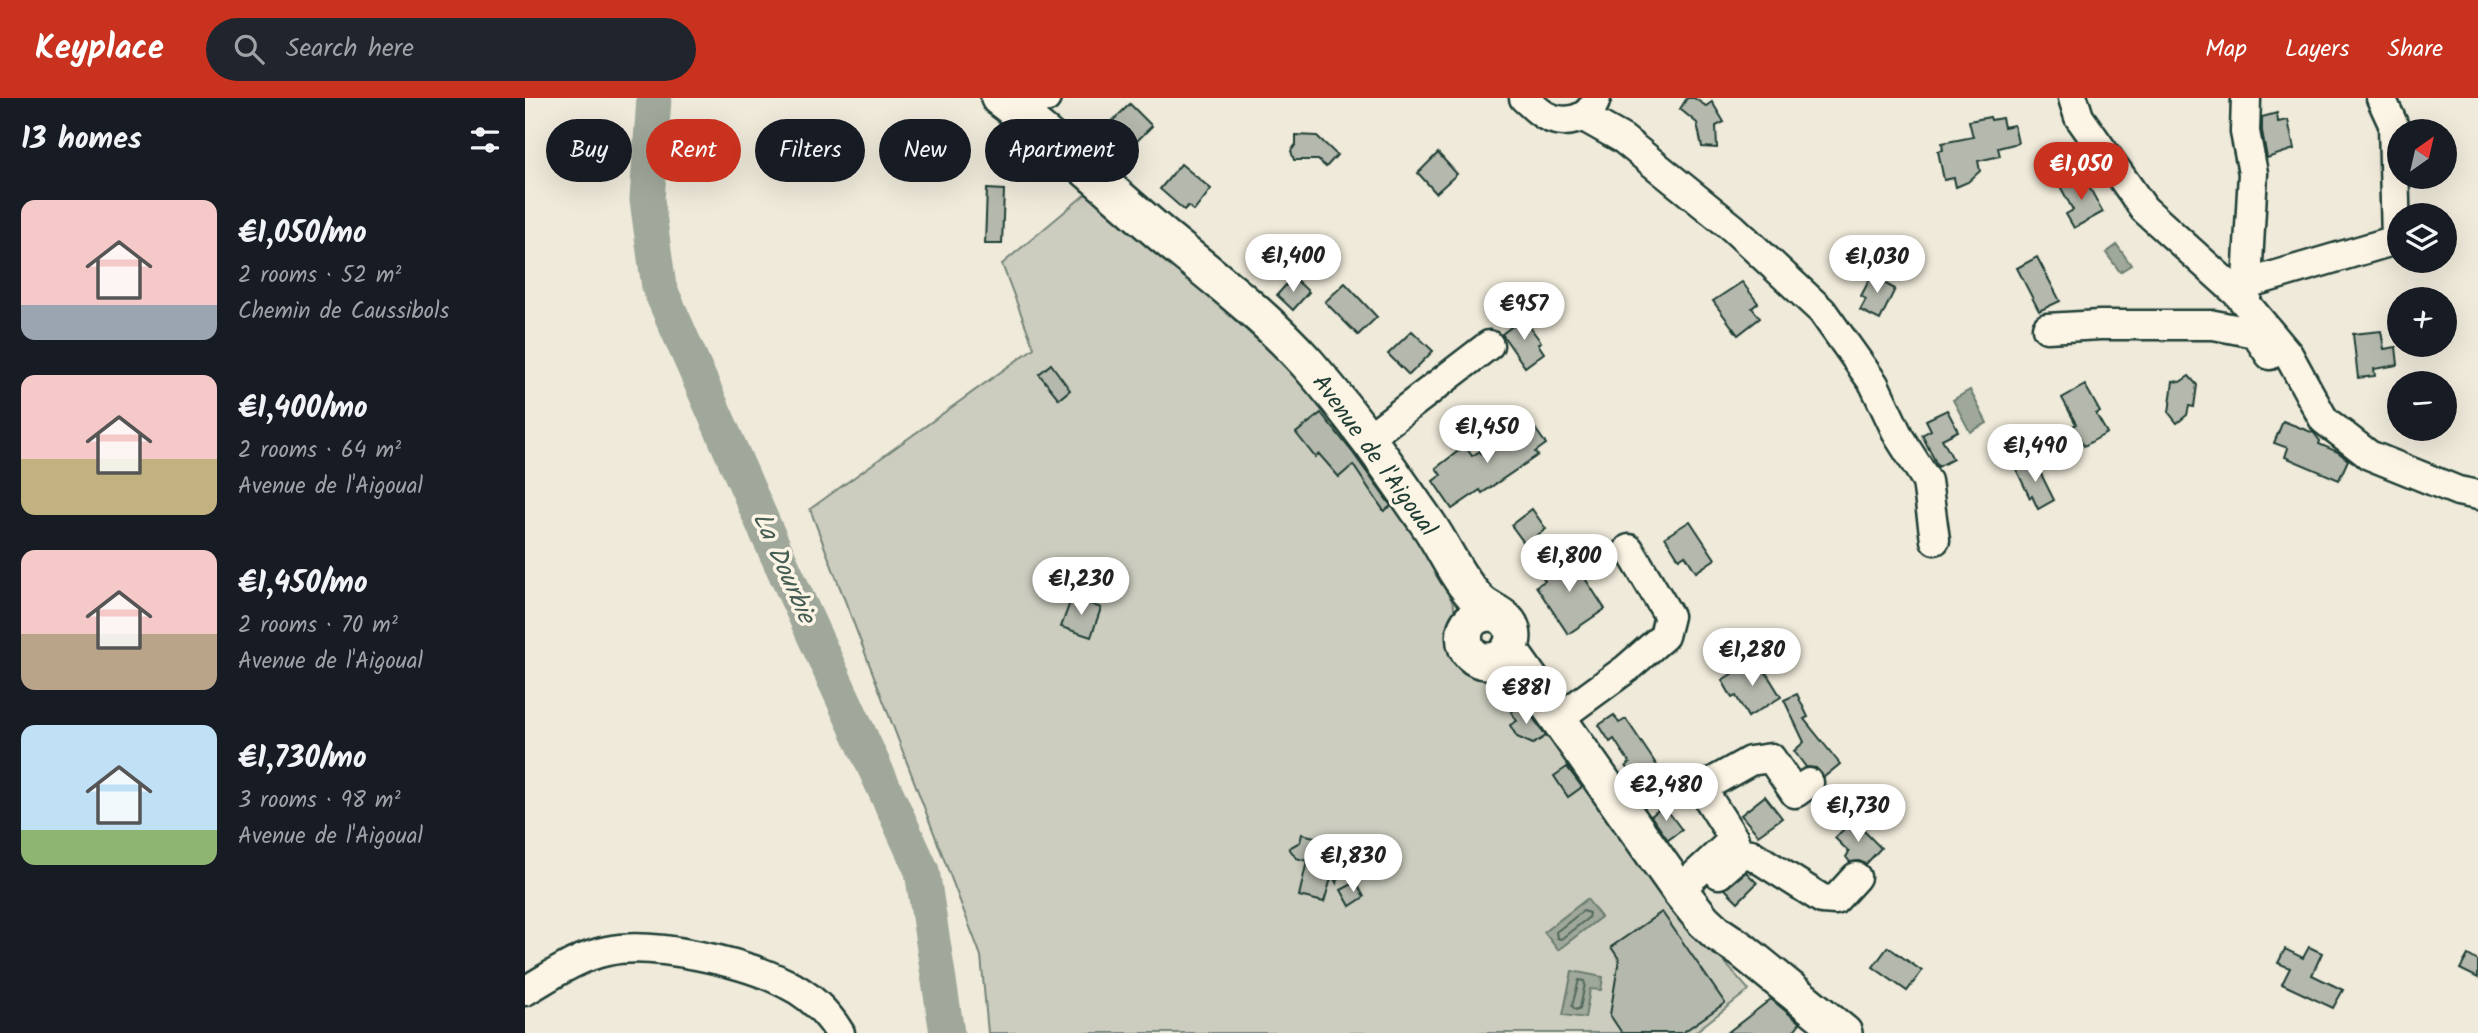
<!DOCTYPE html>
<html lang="en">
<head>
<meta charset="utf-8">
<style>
  :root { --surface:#171b24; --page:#20242c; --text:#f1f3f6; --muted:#9ea1a6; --accent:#c8321e }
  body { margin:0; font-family:Kalam,sans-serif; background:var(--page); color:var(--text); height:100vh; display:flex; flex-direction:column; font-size:26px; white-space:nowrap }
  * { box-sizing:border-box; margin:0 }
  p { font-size:23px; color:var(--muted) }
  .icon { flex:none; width:38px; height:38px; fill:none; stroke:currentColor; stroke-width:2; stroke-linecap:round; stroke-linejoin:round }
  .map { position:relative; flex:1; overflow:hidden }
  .sheet { display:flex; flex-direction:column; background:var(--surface); width:525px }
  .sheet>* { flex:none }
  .banner { position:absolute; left:21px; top:21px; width:665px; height:63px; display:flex; gap:14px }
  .needle { width:46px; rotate:34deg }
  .fabs { position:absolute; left:1862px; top:21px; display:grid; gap:14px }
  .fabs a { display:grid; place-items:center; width:70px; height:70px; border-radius:50%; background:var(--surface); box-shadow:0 7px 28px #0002; font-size:35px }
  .price { position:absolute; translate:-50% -60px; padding:0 16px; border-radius:24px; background:#fff; color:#222; font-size:23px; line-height:46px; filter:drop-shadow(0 2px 4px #0008) }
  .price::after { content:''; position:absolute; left:50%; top:42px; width:21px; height:16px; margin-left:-10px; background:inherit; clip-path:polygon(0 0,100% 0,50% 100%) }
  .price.active { background:var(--accent); color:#fff }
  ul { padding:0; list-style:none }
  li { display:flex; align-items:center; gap:21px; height:175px; padding:0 21px }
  li span { display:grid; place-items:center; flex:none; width:196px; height:140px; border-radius:14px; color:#555 }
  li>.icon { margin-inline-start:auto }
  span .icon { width:84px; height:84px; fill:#fffc; stroke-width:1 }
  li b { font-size:30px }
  h2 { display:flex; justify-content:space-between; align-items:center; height:84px; padding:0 21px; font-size:30px }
  .tag { padding:0 24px; border-radius:32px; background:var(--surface); box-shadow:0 7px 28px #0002; font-size:24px; line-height:63px }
  .tag.active { background:var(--accent); color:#fff }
  header { display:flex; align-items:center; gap:42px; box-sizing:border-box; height:98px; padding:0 35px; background:var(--accent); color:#fff }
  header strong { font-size:33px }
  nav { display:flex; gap:38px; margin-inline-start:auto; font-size:24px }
  .search { width:490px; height:63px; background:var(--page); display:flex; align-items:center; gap:18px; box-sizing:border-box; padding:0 24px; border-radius:38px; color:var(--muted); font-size:26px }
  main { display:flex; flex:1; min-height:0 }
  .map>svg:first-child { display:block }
  .green { fill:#cccdbf; stroke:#76857a; stroke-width:2 }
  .water { fill:#9fa89a; stroke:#6c7d71; stroke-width:2 }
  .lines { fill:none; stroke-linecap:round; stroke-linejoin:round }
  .shore { stroke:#52685d; stroke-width:2 }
  .river { stroke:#9fa89a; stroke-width:35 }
  .building { fill:#b5b9ad; stroke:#1f3d34; stroke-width:2 }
  .minor-casing { stroke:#1f3d34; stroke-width:33 }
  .major-casing { stroke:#1f3d34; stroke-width:40 }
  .minor { stroke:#fcf5e5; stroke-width:28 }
  .major { stroke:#fcf5e5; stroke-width:35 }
  .labels { text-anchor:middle; stroke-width:7; stroke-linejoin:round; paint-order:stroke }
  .street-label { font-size:24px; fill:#1f3d34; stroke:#fcf5e5 }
  .water-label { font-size:26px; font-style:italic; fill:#455d53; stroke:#fcf5e5 }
</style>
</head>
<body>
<header>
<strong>Keyplace</strong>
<div class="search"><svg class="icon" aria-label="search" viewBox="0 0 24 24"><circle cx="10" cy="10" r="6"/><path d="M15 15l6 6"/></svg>Search here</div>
<nav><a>Map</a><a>Layers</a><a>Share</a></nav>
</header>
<main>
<section class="sheet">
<h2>13 homes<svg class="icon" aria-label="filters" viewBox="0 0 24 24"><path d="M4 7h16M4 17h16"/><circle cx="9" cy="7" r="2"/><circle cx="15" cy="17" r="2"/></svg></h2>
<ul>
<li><span style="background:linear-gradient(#f6c9c9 75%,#9aa5b1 0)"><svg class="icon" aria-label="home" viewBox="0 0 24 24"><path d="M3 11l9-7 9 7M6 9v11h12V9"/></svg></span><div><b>€1,050/mo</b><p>2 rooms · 52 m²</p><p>Chemin de Caussibols</p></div></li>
<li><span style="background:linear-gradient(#f6c9c9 60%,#c2b280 0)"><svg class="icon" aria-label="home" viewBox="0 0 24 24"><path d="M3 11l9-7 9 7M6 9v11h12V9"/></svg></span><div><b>€1,400/mo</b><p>2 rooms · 64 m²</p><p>Avenue de l'Aigoual</p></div></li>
<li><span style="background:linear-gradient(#f6c9c9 60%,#b9a48a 0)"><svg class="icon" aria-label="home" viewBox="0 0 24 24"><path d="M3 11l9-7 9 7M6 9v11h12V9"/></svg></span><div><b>€1,450/mo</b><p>2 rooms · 70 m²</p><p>Avenue de l'Aigoual</p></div></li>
<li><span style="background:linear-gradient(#bfe0f5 75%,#8fb573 0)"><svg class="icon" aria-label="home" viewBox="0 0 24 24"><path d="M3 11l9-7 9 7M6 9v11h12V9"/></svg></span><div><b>€1,730/mo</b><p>3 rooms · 98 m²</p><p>Avenue de l'Aigoual</p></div></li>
</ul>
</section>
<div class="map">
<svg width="1953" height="935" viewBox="0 0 1953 935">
  <rect width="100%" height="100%" fill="#efeada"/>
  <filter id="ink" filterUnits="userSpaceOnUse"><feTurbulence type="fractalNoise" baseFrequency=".0143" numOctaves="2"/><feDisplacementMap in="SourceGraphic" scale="14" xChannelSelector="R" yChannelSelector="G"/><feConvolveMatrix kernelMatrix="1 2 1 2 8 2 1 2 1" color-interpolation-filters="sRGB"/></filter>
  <g filter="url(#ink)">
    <!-- green -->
    <path class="green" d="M 563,94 L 773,277 L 891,436 L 916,477 L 929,508 L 928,565 L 1004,602 L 1150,808 L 1224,892 L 1169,935 L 463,935 L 456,858 L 285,411 L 509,250 L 477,166 Z"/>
    <!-- water -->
    <g class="water">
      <path d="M 1592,147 L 1606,167 L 1595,174 L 1581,155 Z"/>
      <path d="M 1445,292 L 1462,325 L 1445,334 L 1428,302 Z"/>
      <path d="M 1062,801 L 1076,819 L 1033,852 L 1019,834 Z"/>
      <path d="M 1047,873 L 1078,879 L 1076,892 L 1065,891 L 1060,920 L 1038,917 Z"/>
    </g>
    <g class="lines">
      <!-- shore -->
      <g class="shore">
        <path d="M 1058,813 L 1064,815 L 1063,820 L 1036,841 L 1032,840 L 1031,834 Z"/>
        <path d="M 1054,882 L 1059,883 L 1060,886 L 1055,910 L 1051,912 L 1047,908 Z"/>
      </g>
      <!-- river -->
      <path class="river" d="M 129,0 L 122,102 L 134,189 L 244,439 L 397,773 L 422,935"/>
    </g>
    <!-- building -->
    <g class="building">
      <path d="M 1162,0 L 1169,0 L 1181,8 L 1187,4 L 1199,24 L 1191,28 L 1192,50 L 1177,49 L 1172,25 L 1155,11 Z"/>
      <path d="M 605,6 L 627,28 L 601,54 L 578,32 Z"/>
      <path d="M 1752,15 L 1753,24 L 1763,22 L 1769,51 L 1742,60 L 1737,33 L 1737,19 Z"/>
      <path d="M 1465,19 L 1466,22 L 1477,20 L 1479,29 L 1489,27 L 1493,45 L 1473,50 L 1475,58 L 1453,63 L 1455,73 L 1443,84 L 1431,89 L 1429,80 L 1419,82 L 1413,53 L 1418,52 L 1417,45 L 1448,39 L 1444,23 Z"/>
      <path d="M 771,37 L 792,38 L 812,57 L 801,69 L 793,62 L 769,62 L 766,53 L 771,46 Z"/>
      <path d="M 913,55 L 932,76 L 911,95 L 893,75 Z"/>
      <path d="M 656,66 L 686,91 L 669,113 L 663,108 L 659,112 L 635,91 Z"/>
      <path d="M 1558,78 L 1578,114 L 1549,130 L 1541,116 L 1548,112 L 1536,90 Z"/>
      <path d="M 462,91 L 479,92 L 477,146 L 460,146 Z"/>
      <path d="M 1512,159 L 1535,203 L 1514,213 L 1492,170 Z"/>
      <path d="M 1351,169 L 1364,176 L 1359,185 L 1370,191 L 1355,222 L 1335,212 L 1341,201 L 1336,198 Z"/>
      <path d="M 768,179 L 784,194 L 768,212 L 752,197 Z"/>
      <path d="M 1217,184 L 1233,205 L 1227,210 L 1235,220 L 1213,237 L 1188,203 Z"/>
      <path d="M 820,185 L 852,219 L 833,237 L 800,204 Z"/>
      <path d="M 998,220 L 1016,244 L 1013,246 L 1019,255 L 1000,269 L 977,236 Z"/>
      <path d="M 887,233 L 908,253 L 884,277 L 863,256 Z"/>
      <path d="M 1856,233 L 1859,251 L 1871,249 L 1873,267 L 1849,271 L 1850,278 L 1833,280 L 1828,236 Z"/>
      <path d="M 526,266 L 545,292 L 534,301 L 514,276 Z"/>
      <path d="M 1664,278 L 1672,287 L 1669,309 L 1664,308 L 1662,317 L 1652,325 L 1644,315 L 1648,283 L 1655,284 Z"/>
      <path d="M 1560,287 L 1575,314 L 1571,316 L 1582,335 L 1559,348 L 1548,328 L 1551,326 L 1537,300 Z"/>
      <path d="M 1422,312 L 1433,333 L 1417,341 L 1428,361 L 1413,369 L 1397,337 L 1406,332 L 1401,322 Z"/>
      <path d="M 796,315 L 828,355 L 866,408 L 859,413 L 828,367 L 814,379 L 794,356 L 790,359 L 771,335 Z"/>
      <path d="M 1004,322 L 1021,346 L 1010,354 L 1013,357 L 957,395 L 955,392 L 927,411 L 908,383 L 916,377 L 911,370 L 940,348 L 947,358 L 955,353 L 956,355 Z"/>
      <path d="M 1758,323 L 1789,335 L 1795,343 L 1794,346 L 1813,354 L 1823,362 L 1814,382 L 1760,359 L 1763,350 L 1749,345 Z"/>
      <path d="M 1509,362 L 1529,402 L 1513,411 L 1507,398 L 1505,400 L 1491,371 Z"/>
      <path d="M 1007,411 L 1021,431 L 1000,446 L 986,427 Z"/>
      <path d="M 1165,423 L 1190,461 L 1171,474 L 1160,457 L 1154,461 L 1140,439 Z"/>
      <path d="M 1044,456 L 1080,511 L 1043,536 L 1011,488 L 1020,483 L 1015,475 Z"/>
      <path d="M 547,499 L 576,510 L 566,539 L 536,529 Z"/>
      <path d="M 1232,560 L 1256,599 L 1223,619 L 1211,598 L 1207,600 L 1197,582 Z"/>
      <path d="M 1272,596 L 1283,619 L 1279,621 L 1315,666 L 1299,679 L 1291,670 L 1281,669 L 1269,653 L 1279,644 L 1259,602 Z"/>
      <path d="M 998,606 L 1021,638 L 1008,646 L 992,639 L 985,627 L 992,623 L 986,614 Z"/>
      <path d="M 1089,617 L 1094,625 L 1101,621 L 1133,669 L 1113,685 L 1101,668 L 1105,665 L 1096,652 L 1089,641 L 1085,644 L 1074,627 Z"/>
      <path d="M 1042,669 L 1057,689 L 1043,699 L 1029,678 Z"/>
      <path d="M 1240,698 L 1257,720 L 1233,737 L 1216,717 Z"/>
      <path d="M 1139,708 L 1157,732 L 1143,742 L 1126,718 Z"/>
      <path d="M 1328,722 L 1356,750 L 1341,766 L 1334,763 L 1325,764 L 1321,759 L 1324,754 L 1310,740 Z"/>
      <path d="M 777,736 L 802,742 L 800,754 L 818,759 L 812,786 L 807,777 L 799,804 L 774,798 L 782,763 L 771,760 L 764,750 L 775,744 Z"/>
      <path d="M 1221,774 L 1232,785 L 1213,804 L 1200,791 Z"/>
      <path d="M 831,784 L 839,799 L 825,808 L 816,792 Z"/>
      <path d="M 1137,814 L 1200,905 L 1157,935 L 1097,935 L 1085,917 L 1094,861 L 1086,849 Z"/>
      <path d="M 1363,849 L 1397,873 L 1382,893 L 1348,869 Z"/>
      <path d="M 1784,849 L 1797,855 L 1787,877 L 1818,892 L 1808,910 L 1757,886 L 1765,870 L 1753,865 L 1760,851 L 1778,860 Z"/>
      <path d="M 1943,857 L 1953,863 L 1953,880 L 1935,871 Z"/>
      <path d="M 1246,901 L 1275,925 L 1267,935 L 1202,935 Z"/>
    </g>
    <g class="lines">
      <defs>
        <g id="minor">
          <path d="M 999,0 C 1006,6 1013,14 1021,18 C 1040,28 1066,22 1071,0"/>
          <path d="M 1548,0 L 1554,19 L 1619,111 L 1712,195 L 1763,256 L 1799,322 L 1844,357 L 1933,393 L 1953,397"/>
          <path d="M 484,8 L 521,0"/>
          <path d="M 1059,19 L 1098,41 L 1208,130 L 1297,213 L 1349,286 L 1374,339 L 1402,383 L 1410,442"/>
          <path d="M 1721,186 L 1871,142 L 1868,26 L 1856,0"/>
          <path d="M 1721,202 L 1728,75 L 1720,34 L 1721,0"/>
          <path d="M 1522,230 L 1575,227 L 1689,227 L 1730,235 L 1745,257"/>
          <path d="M 843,340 L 964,247"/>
          <path d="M 1034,620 L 1101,571 L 1139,538 L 1144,518 L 1104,451"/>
          <path d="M 1194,776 L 1218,755 L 1226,756 L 1297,801 L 1310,802 L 1331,779"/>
          <path d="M 1154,792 L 1209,741 L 1181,697 L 1184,686 L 1225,663 L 1246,660 L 1270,695 L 1284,685"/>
          <path d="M 0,893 C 26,878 52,859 82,853 C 127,843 219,864 260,885 C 283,896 302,914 315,935"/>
        </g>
        <g id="major">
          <path d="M 474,0 C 530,42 582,90 636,136 C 686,177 739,217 782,265 C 827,316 865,371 903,426 C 920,451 931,479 952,501 C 961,512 978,515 985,527 C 989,535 989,544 984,552 C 980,558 973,562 966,563 C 932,566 928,513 969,515"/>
          <path d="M 984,551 L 1154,792 L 1178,822 L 1193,836 L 1217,852 L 1319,935"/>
        </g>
      </defs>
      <!-- minor casing -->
      <use href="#minor" class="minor-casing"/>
      <!-- major casing -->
      <use href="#major" class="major-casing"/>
      <!-- minor -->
      <use href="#minor" class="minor"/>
      <!-- major -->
      <use href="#major" class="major"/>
    </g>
  </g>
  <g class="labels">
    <!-- street labels -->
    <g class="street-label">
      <text transform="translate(850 357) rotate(54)" y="8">Avenue de l'Aigoual</text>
    </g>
    <!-- water labels -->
    <g class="water-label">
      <text transform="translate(260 469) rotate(66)" y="9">La Dourbie</text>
    </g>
  </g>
</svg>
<div class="fabs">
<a><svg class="needle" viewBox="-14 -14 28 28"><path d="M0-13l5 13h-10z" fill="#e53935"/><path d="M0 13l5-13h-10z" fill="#9ea1a6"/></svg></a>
<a><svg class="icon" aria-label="layers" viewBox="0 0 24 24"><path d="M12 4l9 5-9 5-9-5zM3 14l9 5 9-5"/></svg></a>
<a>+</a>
<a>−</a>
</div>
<b class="price active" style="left:1556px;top:104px">€1,050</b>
<b class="price" style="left:768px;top:196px">€1,400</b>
<b class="price" style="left:1352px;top:197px">€1,030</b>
<b class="price" style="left:999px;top:244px">€957</b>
<b class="price" style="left:962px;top:367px">€1,450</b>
<b class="price" style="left:1510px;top:386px">€1,490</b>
<b class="price" style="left:1044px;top:496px">€1,800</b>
<b class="price" style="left:556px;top:519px">€1,230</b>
<b class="price" style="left:1227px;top:590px">€1,280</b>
<b class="price" style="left:1001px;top:628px">€881</b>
<b class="price" style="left:1141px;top:725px">€2,480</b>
<b class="price" style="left:1333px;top:746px">€1,730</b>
<b class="price" style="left:828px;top:796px">€1,830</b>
<div class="banner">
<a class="tag">Buy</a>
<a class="tag active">Rent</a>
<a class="tag">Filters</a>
<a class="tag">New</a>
<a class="tag">Apartment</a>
</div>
</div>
</main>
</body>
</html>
